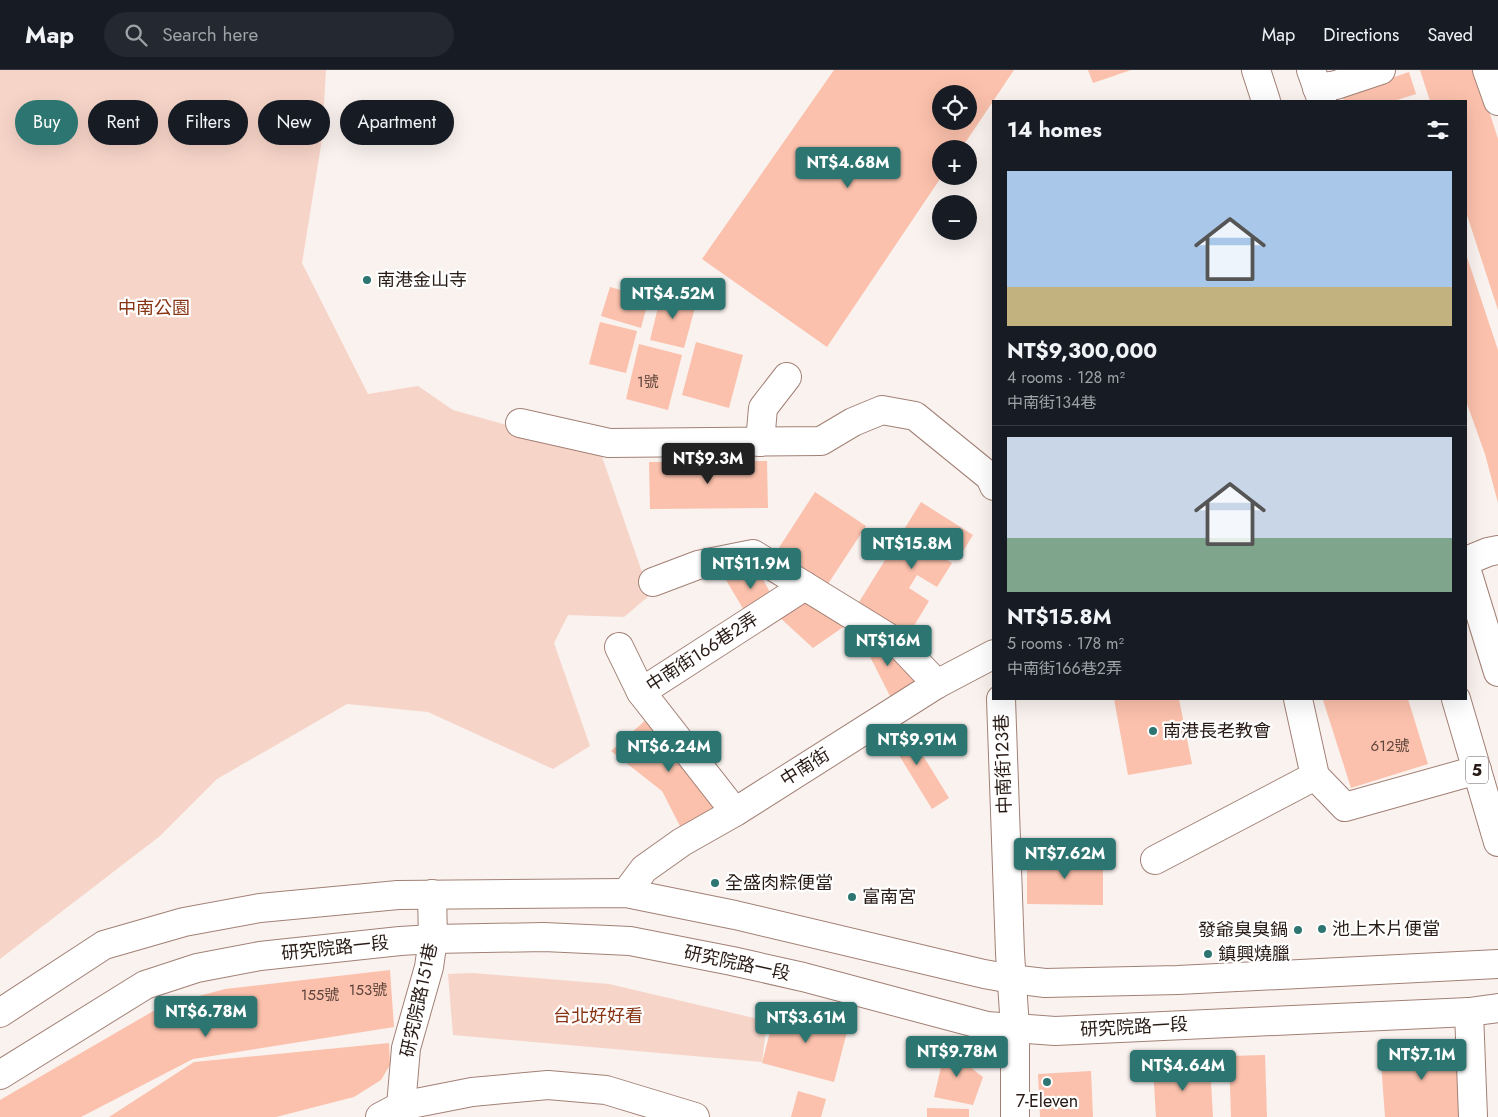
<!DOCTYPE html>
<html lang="en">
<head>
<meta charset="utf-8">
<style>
  :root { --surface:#171b24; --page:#242831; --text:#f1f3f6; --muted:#9ea1a6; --line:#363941; --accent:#2c7571 }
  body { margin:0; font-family:Jost,"Noto Sans TC",sans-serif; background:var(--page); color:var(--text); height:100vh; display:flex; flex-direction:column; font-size:19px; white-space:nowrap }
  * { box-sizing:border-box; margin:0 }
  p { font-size:16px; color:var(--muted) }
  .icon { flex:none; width:28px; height:28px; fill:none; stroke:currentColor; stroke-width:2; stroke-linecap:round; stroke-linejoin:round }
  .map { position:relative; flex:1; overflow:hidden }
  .sheet { position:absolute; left:992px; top:30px; width:475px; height:600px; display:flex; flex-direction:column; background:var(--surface); border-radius:0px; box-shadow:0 5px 20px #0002 }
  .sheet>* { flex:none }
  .guide { position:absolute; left:15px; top:30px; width:475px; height:45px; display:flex; gap:10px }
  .buttons { position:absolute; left:932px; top:15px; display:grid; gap:10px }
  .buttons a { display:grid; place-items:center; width:45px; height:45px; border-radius:50%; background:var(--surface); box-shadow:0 5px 20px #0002; font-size:25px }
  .price { position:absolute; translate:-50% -42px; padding:0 11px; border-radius:5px; background:var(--accent); color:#fff; font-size:16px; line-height:32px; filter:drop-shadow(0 1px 2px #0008) }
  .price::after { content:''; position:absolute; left:50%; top:30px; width:15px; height:11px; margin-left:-8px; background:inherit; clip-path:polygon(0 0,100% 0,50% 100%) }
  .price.selected { background:#222; color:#fff }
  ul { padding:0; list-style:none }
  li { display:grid; align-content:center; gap:10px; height:265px; padding:0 15px }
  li+li { border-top:1px solid var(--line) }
  li span { display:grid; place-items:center; height:155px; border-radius:0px; color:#555 }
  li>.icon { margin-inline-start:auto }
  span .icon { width:90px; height:90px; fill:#fffc; stroke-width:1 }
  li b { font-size:21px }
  h2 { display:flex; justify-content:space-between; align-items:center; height:60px; padding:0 15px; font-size:21px }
  .chip { padding:0 18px; border-radius:22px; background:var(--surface); box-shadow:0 5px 20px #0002; font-size:18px; line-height:45px }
  .chip.selected { background:var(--accent); color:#fff }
  header { display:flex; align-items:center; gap:30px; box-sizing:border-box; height:70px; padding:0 25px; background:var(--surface); border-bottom:1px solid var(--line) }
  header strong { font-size:24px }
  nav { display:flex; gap:28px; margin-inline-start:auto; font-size:18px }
  .search { width:350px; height:45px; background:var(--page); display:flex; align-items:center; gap:12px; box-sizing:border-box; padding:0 18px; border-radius:28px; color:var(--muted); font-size:19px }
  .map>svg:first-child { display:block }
  .green { fill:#f7d4c8 }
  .building { fill:#fbc1ac; fill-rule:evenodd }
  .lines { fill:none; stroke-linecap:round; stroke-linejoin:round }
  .minor-casing { stroke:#a28075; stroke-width:30 }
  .major-casing { stroke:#a28075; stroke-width:30 }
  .minor { stroke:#fff; stroke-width:28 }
  .major { stroke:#fff; stroke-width:28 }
  .poi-dot { fill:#2c7571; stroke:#fff; stroke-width:2 }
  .labels { text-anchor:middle; stroke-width:4.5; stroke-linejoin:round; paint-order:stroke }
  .number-label { font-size:15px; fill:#5d443c }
  .shield { fill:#fff; stroke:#685f5c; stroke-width:1 }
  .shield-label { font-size:16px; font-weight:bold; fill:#281b16 }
  .poi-label { font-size:18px; fill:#281b16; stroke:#fff; text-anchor:start }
  .park-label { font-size:18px; fill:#883515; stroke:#fff }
  .street-label { font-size:18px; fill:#281b16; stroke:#fff }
</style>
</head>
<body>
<header>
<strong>Map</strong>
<div class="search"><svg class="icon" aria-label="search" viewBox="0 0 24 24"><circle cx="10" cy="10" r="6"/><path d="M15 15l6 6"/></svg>Search here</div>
<nav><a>Map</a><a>Directions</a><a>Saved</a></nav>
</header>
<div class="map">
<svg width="1498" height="1047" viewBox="0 0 1498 1047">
  <rect width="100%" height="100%" fill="#f9f2ef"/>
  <!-- green -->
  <g class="green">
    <path d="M 0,0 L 326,0 L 322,69 L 302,193 L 368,324 L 418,316 L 453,340 L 600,381 L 650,525 L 624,547 L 568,545 L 554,573 L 590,676 L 553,699 L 428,642 L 347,634 L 217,709 L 160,766 L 0,889 Z"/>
    <path d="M 473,903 L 609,914 L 767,951 L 762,992 L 453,965 L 448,904 Z"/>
  </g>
  <!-- building -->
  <g class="building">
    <path d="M 834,0 L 1014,0 L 961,79 L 941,79 L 942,106 L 827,277 L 702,189 ZM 941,24 L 969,24 L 969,51 L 941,51 Z"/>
    <path d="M 1088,0 L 1131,0 L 1093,13 Z"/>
    <path d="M 1420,0 L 1476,0 L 1498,69 L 1498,240 L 1466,142 L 1466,31 L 1430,31 Z"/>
    <path d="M 1409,2 L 1416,24 L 1394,31 L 1344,31 L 1342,25 Z"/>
    <path d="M 1467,187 L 1498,280 L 1498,433 L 1485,384 L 1466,331 Z"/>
    <path d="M 610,217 L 649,228 L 641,258 L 601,246 Z"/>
    <path d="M 662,221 L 697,230 L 684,278 L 650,270 Z"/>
    <path d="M 600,252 L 637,261 L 626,303 L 589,294 Z"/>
    <path d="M 696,272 L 743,285 L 729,338 L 682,325 Z"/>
    <path d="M 639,274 L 682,285 L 668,340 L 626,329 Z"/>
    <path d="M 767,391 L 768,438 L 650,439 L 649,392 Z"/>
    <path d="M 815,422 L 866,456 L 824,520 L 773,487 Z"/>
    <path d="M 921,432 L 973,465 L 960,486 L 938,472 L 933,481 L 952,493 L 937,517 L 917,505 L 909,518 L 929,531 L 906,569 L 856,537 Z"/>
    <path d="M 754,494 L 775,531 L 748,547 L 726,510 Z"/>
    <path d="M 814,524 L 852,551 L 813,578 L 777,545 Z"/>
    <path d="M 867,563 L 894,583 L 916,613 L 891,628 L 860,567 Z"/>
    <path d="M 1114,629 L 1179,629 L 1192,694 L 1128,705 Z"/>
    <path d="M 1328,629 L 1408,629 L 1428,694 L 1351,718 L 1323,630 Z"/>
    <path d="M 648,648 L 726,732 L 681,758 L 662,721 L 611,681 Z"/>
    <path d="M 903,653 L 949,728 L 932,739 L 886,664 Z"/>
    <path d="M 1027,784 L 1103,785 L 1103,835 L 1027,834 Z"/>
    <path d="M 390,900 L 394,957 L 193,989 L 81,1047 L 0,1047 L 0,1030 L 162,936 L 225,919 Z"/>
    <path d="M 777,935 L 849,954 L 834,1012 L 762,993 Z"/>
    <path d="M 1457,972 L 1462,1047 L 1385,1047 L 1380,978 Z"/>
    <path d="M 389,973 L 390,995 L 381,1010 L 354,1027 L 276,1047 L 109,1047 L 194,992 Z"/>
    <path d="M 946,976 L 966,980 L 966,994 L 983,1007 L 973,1035 L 934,1027 Z"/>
    <path d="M 1265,985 L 1267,1047 L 1231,1047 L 1229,986 Z"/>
    <path d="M 1210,995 L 1213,1047 L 1156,1047 L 1153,998 Z"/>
    <path d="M 1091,1001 L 1093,1047 L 1040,1047 L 1038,1004 Z"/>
    <path d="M 798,1021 L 826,1029 L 821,1047 L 791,1047 Z"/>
    <path d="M 927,1038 L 969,1039 L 969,1047 L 927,1047 Z"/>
  </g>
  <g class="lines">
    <defs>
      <g id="minor">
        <path d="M 1487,0 L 1498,31"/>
        <path d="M 1317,18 L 1336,15 L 1381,0"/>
        <path d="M 520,353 L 609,373 L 821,371 L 853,352 L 882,340 L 915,346 L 990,407 L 994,416"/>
        <path d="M 760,372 L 763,338 L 787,307"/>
        <path d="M 1466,491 L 1488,482 L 1498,480"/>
        <path d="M 653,512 L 698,495 L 753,484 L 899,574 L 937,614"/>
        <path d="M 619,577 L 641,622 L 805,516"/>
        <path d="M 641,622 L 735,742"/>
        <path d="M 1001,629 L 1010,883 L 1015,958 L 1015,1047"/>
        <path d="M 1298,629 L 1315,706 L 1345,737 L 1477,700"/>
        <path d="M 1155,790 L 1315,706"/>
        <path d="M 626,823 L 644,799 L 682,772 L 735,742 L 937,614 L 994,584"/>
        <path d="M 1469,942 L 1473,1047"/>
        <path d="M 401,1036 L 406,978 L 429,897 L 433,869 L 432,824"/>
        <path d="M 380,1047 L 401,1036 L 472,1022 L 548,1015 L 606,1020 L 695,1047"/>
      </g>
      <g id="major">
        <path d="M 1256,0 L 1266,31"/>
        <path d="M 1311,0 L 1322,31"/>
        <path d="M 1466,498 L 1498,602"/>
        <path d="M 1456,629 L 1498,772"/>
        <path d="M 0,943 L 104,875 L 184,852 L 260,838 L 398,825 L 626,823 L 735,845 L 984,904 L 1012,909 L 1045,913 L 1178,910 L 1498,894"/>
        <path d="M 0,1005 L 145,915 L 197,898 L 260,886 L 400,871 L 433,869 L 544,867 L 630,871 L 732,891 L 803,907 L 987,956 L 1055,961 L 1469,942 L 1498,938"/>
      </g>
    </defs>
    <!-- minor casing -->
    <use href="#minor" class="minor-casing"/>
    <!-- major casing -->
    <use href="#major" class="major-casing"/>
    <!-- minor -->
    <use href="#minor" class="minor"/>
    <!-- major -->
    <use href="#major" class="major"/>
  </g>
  <!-- markers -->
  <g class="poi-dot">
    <circle cx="367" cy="210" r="5"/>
    <circle cx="1153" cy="661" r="5"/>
    <circle cx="715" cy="813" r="5"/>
    <circle cx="852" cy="827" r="5"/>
    <circle cx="1322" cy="859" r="5"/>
    <circle cx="1298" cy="860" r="5"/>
    <circle cx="1208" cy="884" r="5"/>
    <circle cx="1047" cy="1012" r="5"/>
  </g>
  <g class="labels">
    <!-- number labels -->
    <g class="number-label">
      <text x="648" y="317">1號</text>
      <text x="1390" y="681">612號</text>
      <text x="368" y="925">153號</text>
      <text x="320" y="930">155號</text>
    </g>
    <!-- shield labels -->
    <rect class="shield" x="1466" y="686.5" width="22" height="27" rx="4"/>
    <g class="shield-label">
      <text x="1477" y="706">5</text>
    </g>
    <!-- poi labels -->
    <g class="poi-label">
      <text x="377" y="216">南港金山寺</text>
      <text x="1163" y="667">南港長老教會</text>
      <text x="725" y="819">全盛肉粽便當</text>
      <text x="862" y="833">富南宮</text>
      <text x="1332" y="865">池上木片便當</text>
      <text x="1288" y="866" text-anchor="end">發爺臭臭鍋</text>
      <text x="1218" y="890">鎮興燒臘</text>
      <text x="1047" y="1037" text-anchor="middle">7-Eleven</text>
    </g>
    <!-- park labels -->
    <g class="park-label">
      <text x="154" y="244">中南公園</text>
      <text x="598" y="952">台北好好看</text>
    </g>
    <!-- street labels -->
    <g class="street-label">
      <text transform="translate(702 582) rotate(-33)" y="6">中南街166巷2弄</text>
      <text transform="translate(1003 694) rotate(-92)" y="6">中南街123巷</text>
      <text transform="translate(805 697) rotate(-32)" y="6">中南街</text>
      <text transform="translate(335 878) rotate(-6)" y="6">研究院路一段</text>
      <text transform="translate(737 893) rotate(12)" y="6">研究院路一段</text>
      <text transform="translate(419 930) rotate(-78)" y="6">研究院路151巷</text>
      <text transform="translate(1134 957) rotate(-3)" y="6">研究院路一段</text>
    </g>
  </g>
</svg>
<div class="buttons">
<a><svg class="icon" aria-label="locate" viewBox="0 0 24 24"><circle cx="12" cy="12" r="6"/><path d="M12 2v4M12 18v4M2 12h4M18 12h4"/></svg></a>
<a>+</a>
<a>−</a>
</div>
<b class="price" style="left:848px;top:119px">NT$4.68M</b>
<b class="price" style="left:673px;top:250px">NT$4.52M</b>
<b class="price selected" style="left:708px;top:415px">NT$9.3M</b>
<b class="price" style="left:912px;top:500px">NT$15.8M</b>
<b class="price" style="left:751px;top:520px">NT$11.9M</b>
<b class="price" style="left:888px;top:597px">NT$16M</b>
<b class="price" style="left:917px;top:696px">NT$9.91M</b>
<b class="price" style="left:669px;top:703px">NT$6.24M</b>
<b class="price" style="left:1065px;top:810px">NT$7.62M</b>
<b class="price" style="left:206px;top:968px">NT$6.78M</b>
<b class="price" style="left:806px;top:974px">NT$3.61M</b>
<b class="price" style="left:957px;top:1008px">NT$9.78M</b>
<b class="price" style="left:1422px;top:1011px">NT$7.1M</b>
<b class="price" style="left:1183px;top:1022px">NT$4.64M</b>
<div class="guide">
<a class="chip selected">Buy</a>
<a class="chip">Rent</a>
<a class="chip">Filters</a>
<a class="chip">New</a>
<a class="chip">Apartment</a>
</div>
<section class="sheet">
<h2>14 homes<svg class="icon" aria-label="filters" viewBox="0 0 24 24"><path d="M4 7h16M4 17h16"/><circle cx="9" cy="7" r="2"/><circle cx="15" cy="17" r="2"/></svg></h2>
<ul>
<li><span style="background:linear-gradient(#a9c7e8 75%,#c2b280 0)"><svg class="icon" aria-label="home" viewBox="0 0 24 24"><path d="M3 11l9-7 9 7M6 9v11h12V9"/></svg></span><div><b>NT$9,300,000</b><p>4 rooms · 128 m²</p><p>中南街134巷</p></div></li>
<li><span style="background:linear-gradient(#c9d6e8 65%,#7fa58c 0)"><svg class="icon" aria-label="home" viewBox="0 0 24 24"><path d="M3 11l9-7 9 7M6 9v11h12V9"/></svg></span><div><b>NT$15.8M</b><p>5 rooms · 178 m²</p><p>中南街166巷2弄</p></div></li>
</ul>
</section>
</div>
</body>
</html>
